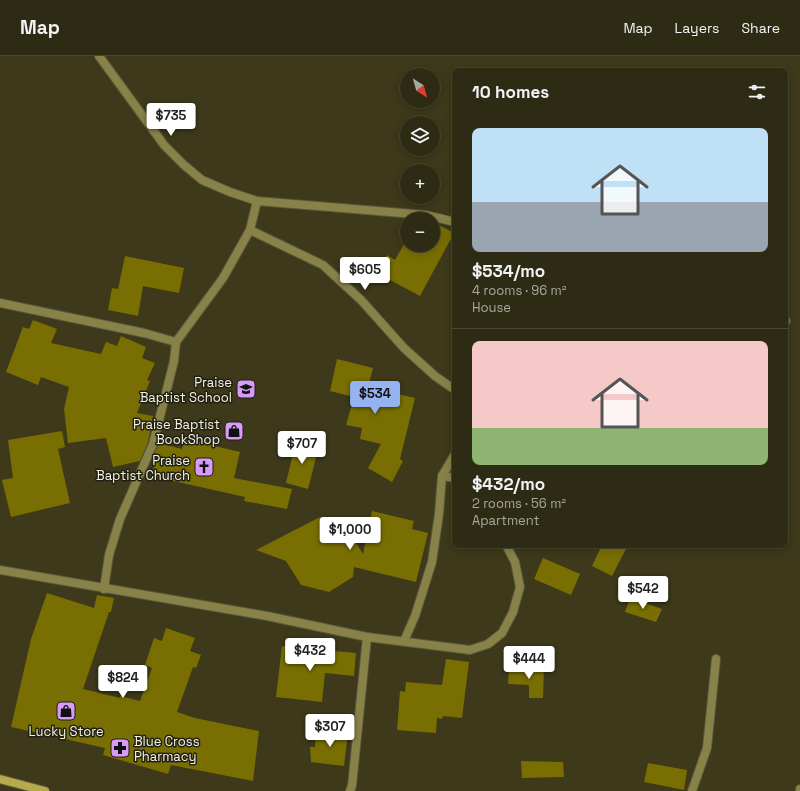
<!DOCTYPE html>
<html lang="en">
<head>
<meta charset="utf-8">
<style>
  :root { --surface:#2e2b14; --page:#3a3722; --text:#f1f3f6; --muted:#a7a7a0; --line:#494734; --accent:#95b2f1 }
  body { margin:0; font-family:"Space Grotesk",sans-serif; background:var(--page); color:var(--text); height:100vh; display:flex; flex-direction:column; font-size:15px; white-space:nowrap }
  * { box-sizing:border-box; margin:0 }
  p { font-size:13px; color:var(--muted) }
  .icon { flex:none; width:22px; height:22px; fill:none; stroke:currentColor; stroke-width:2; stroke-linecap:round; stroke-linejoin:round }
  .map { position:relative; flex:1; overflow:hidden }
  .panel { position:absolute; left:452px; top:12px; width:336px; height:480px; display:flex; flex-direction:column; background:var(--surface); border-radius:8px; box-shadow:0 2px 10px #0003,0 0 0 1px var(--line) }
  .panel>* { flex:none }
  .needle { width:26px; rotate:143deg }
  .tools { position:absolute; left:400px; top:12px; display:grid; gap:8px }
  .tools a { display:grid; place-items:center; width:40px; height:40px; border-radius:50%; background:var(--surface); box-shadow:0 2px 10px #0003,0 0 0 1px var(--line); font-size:20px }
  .price { position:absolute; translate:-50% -34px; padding:0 9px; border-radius:4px; background:#fff; color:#222; font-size:13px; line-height:26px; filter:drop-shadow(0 1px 2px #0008) }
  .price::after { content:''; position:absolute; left:50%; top:24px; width:12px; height:9px; margin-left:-6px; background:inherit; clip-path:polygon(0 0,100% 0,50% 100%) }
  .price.on { background:var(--accent); color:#111 }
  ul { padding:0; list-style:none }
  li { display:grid; align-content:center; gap:8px; height:212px; padding:0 20px }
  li+li { border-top:1px solid var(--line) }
  li span { display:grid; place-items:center; height:124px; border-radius:8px; color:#555 }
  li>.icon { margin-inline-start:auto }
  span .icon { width:72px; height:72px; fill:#fffc; stroke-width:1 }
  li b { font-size:17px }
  h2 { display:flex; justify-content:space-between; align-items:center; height:48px; padding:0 20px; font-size:17px }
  header { display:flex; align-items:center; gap:24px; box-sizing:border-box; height:56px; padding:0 20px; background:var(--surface); border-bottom:1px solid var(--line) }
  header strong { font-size:19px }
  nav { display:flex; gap:22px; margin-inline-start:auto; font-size:14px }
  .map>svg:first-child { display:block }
  .building { fill:#796e02 }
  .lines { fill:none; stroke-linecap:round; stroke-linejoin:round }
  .street-casing { stroke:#5a573a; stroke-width:10 }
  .secondary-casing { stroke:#5a573a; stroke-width:10 }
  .street { stroke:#888249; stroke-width:8 }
  .secondary { stroke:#b6aa4c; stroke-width:8 }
  .labels { text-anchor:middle; stroke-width:3; stroke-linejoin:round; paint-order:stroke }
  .poi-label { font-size:13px; fill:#f4f3e1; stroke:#212012; text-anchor:end }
</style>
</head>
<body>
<header>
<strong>Map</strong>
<nav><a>Map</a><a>Layers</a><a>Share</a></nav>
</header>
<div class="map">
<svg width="800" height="735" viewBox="0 0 800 735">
  <rect width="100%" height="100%" fill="#3d391a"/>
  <!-- building -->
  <g class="building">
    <path d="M 433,166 L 454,177 L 420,240 L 377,217 L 387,199 L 395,204 L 407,183 L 407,189 L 433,189 Z"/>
    <path d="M 125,200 L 184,212 L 179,237 L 143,230 L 138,260 L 108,254 L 112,232 L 118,233 Z"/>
    <path d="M 33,264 L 57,273 L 51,287 L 101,298 L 106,286 L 117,290 L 121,280 L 146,291 L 142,302 L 155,307 L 147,324 L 150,325 L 137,357 L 153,360 L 148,386 L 140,405 L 113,411 L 106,382 L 68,387 L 64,353 L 69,331 L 41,321 L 38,329 L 6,316 L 23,271 L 29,273 Z"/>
    <path d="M 337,303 L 373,312 L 368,331 L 415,342 L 400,403 L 403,405 L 392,426 L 368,412 L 381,388 L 360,383 L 362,372 L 346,369 L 354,341 L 330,335 Z"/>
    <path d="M 62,375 L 65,391 L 58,393 L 70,447 L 11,461 L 2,424 L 13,422 L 8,384 Z"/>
    <path d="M 185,383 L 240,396 L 234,422 L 292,433 L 287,453 L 244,445 L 245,441 L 151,420 L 158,400 L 153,401 L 159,387 L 182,393 Z"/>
    <path d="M 296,385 L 319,390 L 308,433 L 286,427 Z"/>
    <path d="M 372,455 L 414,465 L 412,473 L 428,477 L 416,526 L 354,511 L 353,521 L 329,536 L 301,529 L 286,505 L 256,494 L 320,461 L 345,469 L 363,498 Z"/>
    <path d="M 602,489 L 628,489 L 612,520 L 592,510 Z"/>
    <path d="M 543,502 L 580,518 L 571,539 L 534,523 Z"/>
    <path d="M 47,537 L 94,552 L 97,539 L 114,542 L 111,556 L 109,556 L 83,633 L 120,642 L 120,640 L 140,645 L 152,612 L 145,609 L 154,582 L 162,585 L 166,572 L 195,582 L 190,595 L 201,599 L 196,612 L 193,611 L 177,656 L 195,662 L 259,675 L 253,725 L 171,709 L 168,718 L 103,699 L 105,692 L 11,671 L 31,583 Z"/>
    <path d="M 630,542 L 662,553 L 656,566 L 625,556 Z"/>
    <path d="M 282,590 L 356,597 L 354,620 L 325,617 L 322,646 L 276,641 Z"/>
    <path d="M 446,603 L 469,606 L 462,662 L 443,660 L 442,663 L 437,662 L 436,677 L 397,674 L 400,635 L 405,636 L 406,626 L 442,629 Z"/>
    <path d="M 509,612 L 544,613 L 543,642 L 529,642 L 529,629 L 508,628 Z"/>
    <path d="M 316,673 L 348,676 L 344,710 L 311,706 L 310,691 L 315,691 Z"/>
    <path d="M 521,705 L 563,706 L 564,721 L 522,722 Z"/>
    <path d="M 648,707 L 687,714 L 684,734 L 644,726 Z"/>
  </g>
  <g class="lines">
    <defs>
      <g id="street">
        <path d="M 99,0 L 164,89 L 184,109 L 202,124 L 230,136 L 257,145 L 426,159 L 455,166"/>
        <path d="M 250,174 L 323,209 L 361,244 L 404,292 L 435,320 L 455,334"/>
        <path d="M 0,247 L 144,277 L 176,286 L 174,305 L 153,388 L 120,463 L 109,499 L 104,533"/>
        <path d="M 785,265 L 786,265"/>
        <path d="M 176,286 L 223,222 L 250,174 L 257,145"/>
        <path d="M 442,420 L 455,422"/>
        <path d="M 0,514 L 267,560 L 367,581 L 352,730 L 350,735"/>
        <path d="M 367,581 L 470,594 L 488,588 L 502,577 L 513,556 L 520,531 L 515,506 L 506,489"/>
        <path d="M 404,585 L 415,560 L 432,506 L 439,458 L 442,420 L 455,398"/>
        <path d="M 692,735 L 707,692 L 716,603"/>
        <path d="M 800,735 L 800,733"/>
      </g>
      <path id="secondary" d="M 0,723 L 45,735"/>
    </defs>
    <!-- street casing -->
    <use href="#street" class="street-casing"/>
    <!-- secondary casing -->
    <use href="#secondary" class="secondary-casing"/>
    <!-- street -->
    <use href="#street" class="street"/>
    <!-- secondary -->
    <use href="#secondary" class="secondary"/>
  </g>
  <!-- icons -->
  <defs>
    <symbol id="school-square" viewBox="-11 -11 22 22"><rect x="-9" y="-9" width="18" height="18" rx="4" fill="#d89af8" stroke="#212012"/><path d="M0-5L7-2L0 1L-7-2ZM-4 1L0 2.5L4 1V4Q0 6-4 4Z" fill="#111"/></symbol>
    <symbol id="shop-square" viewBox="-11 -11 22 22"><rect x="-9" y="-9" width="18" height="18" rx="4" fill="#d89af8" stroke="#212012"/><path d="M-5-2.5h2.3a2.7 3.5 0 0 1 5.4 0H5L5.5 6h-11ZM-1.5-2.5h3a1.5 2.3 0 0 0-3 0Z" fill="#111"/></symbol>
    <symbol id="church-square" viewBox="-11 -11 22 22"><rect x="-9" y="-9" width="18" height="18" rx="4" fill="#d89af8" stroke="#212012"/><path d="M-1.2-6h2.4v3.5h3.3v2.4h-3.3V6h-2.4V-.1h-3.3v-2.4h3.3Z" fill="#111"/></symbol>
    <symbol id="pharmacy-square" viewBox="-11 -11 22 22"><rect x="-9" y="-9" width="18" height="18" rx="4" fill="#d89af8" stroke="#212012"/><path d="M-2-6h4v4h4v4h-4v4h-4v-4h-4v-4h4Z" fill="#111"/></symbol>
  </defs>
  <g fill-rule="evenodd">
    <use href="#school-square" x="235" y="322" width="22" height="22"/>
    <use href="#shop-square" x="223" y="364" width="22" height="22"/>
    <use href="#church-square" x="193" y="400" width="22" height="22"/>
    <use href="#shop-square" x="55" y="644" width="22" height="22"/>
    <use href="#pharmacy-square" x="109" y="681" width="22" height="22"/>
  </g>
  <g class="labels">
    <!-- poi labels -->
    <g class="poi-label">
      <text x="232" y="331">Praise<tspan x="232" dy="15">Baptist School</tspan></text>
      <text x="220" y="373">Praise Baptist<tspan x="220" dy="15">BookShop</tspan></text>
      <text x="190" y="409">Praise<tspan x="190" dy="15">Baptist Church</tspan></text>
      <text x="66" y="680" text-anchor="middle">Lucky Store</text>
      <text x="134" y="690" text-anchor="start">Blue Cross<tspan x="134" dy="15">Pharmacy</tspan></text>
    </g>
  </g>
</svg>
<div class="tools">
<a><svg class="needle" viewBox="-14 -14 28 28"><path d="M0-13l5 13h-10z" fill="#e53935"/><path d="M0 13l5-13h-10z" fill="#a7a7a0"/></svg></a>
<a><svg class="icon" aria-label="layers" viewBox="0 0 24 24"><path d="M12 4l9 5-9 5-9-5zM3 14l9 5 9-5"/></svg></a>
<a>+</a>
<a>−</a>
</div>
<b class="price" style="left:171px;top:81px">$735</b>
<b class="price" style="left:365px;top:235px">$605</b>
<b class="price on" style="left:375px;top:359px">$534</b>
<b class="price" style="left:302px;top:409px">$707</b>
<b class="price" style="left:350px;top:495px">$1,000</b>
<b class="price" style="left:643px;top:554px">$542</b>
<b class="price" style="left:310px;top:616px">$432</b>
<b class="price" style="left:529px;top:624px">$444</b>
<b class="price" style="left:123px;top:643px">$824</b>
<b class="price" style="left:330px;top:692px">$307</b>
<section class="panel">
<h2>10 homes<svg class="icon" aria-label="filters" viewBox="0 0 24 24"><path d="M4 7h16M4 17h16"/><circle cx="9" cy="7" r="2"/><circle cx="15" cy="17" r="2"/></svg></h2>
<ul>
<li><span style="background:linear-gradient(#bfe0f5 60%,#9aa5b1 0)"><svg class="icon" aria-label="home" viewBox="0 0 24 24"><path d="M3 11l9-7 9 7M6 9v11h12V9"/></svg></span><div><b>$534/mo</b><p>4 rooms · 96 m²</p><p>House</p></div></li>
<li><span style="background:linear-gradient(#f6c9c9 70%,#8fb573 0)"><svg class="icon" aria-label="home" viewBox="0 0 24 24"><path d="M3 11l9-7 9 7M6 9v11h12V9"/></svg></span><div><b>$432/mo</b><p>2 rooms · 56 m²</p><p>Apartment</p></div></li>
</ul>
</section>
</div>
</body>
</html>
